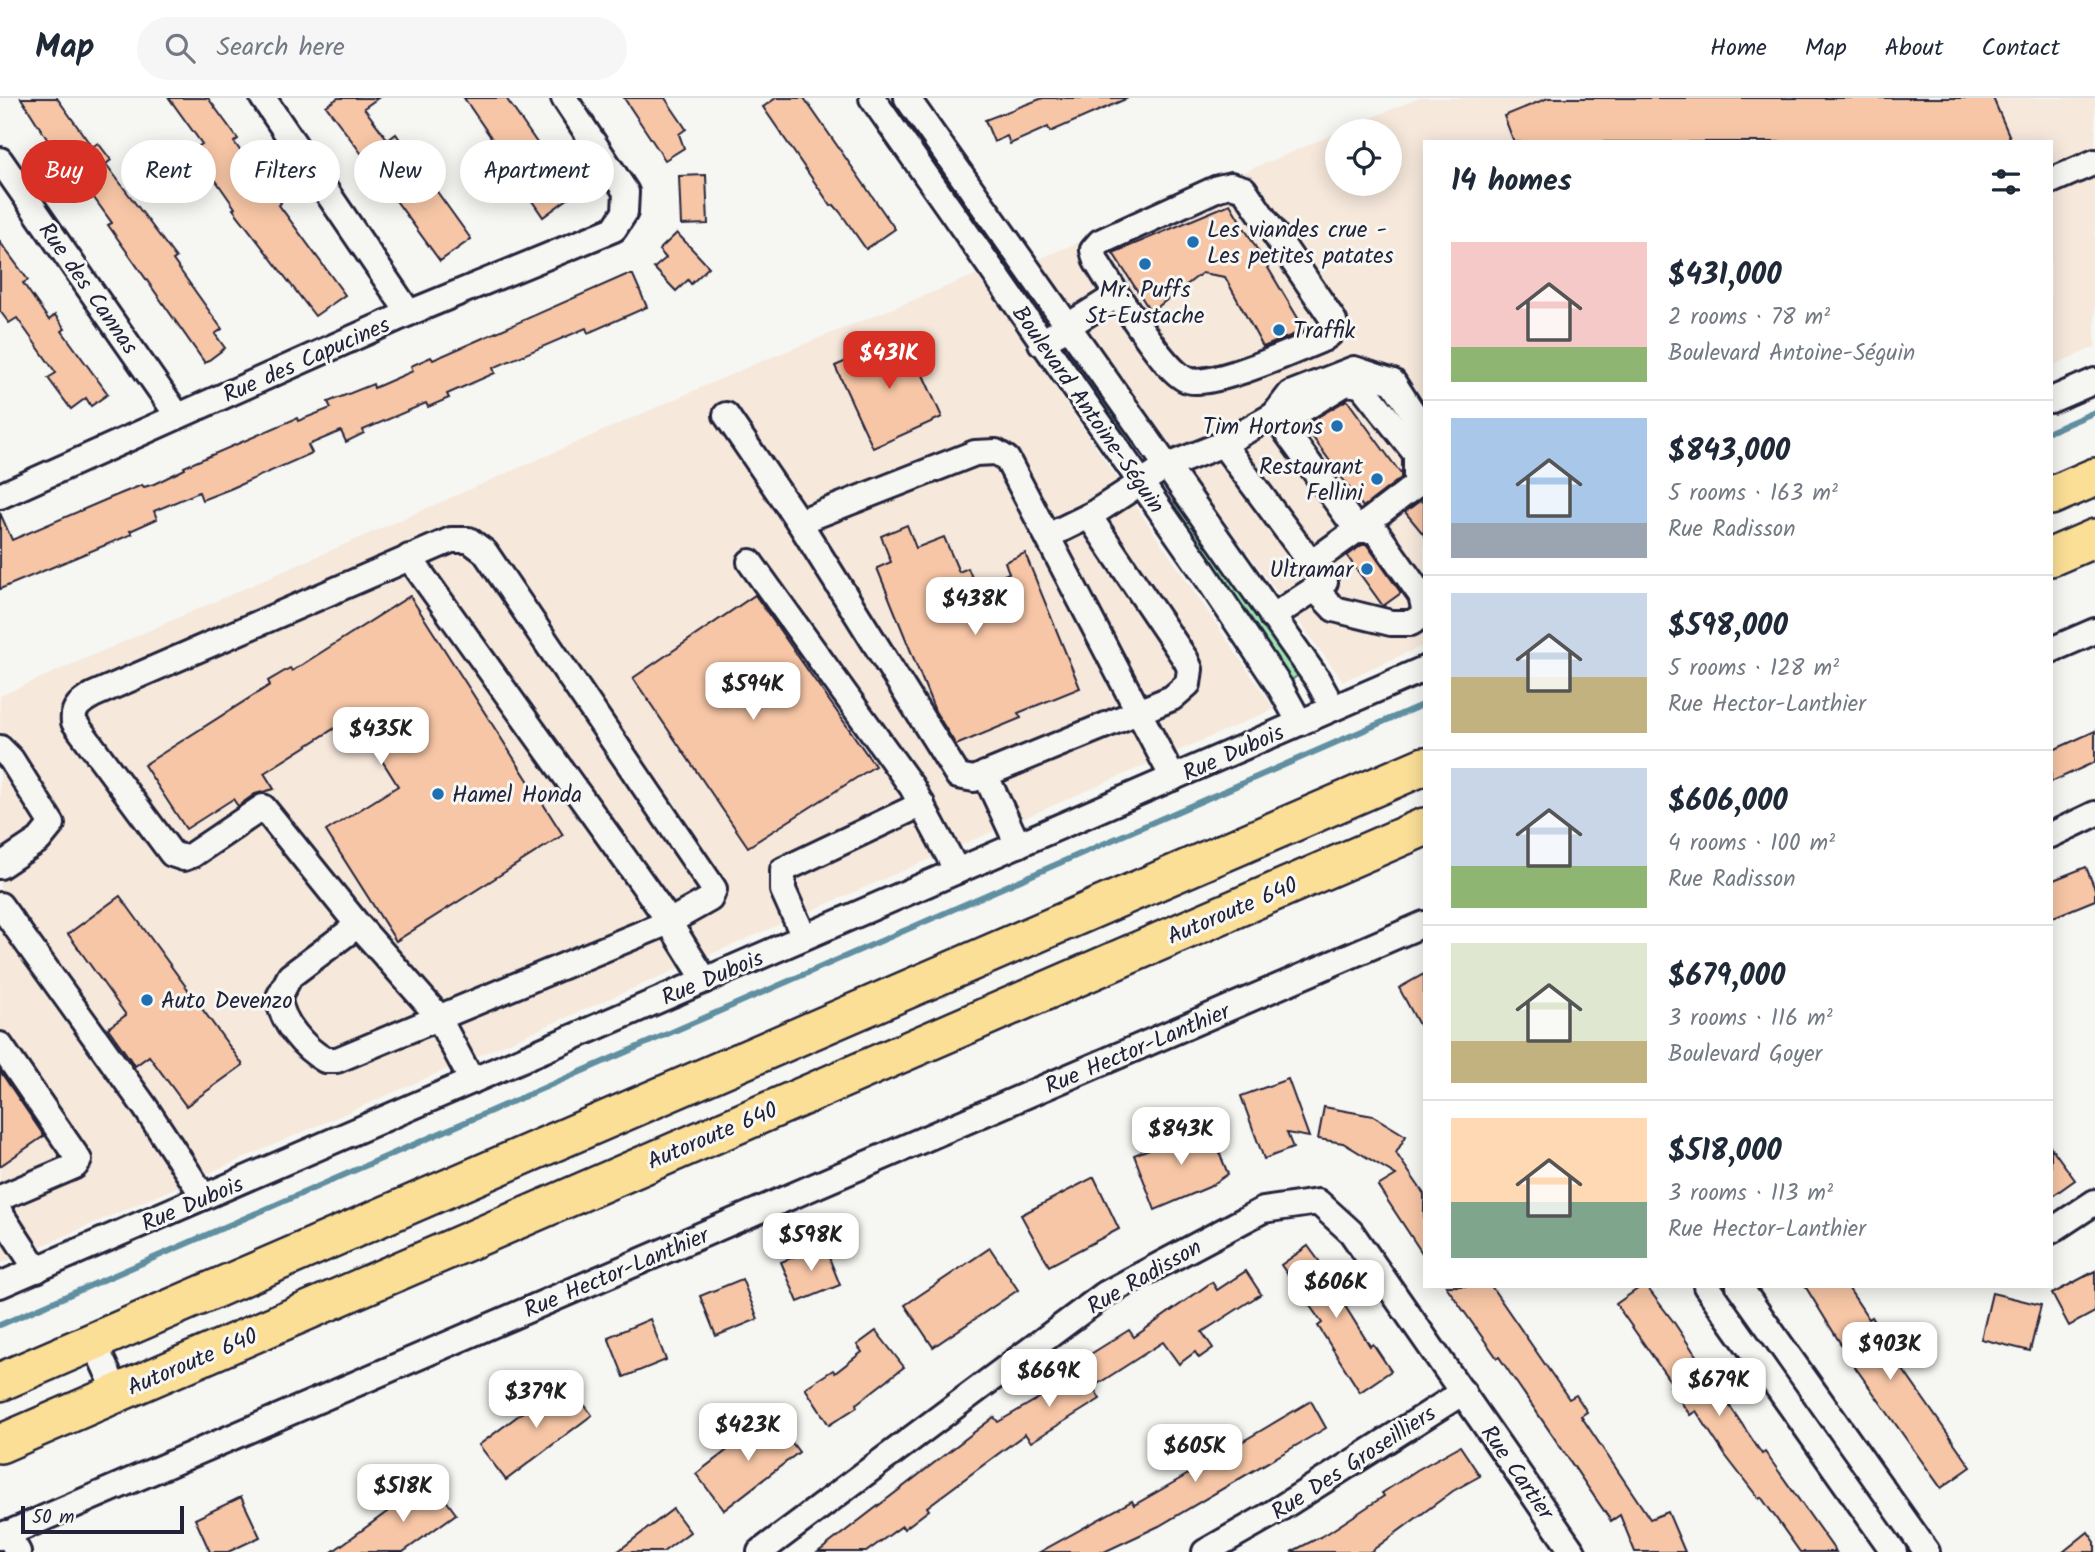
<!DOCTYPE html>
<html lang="en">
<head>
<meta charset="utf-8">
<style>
  :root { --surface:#fff; --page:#f6f6f7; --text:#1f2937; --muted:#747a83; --line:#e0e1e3; --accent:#d93025 }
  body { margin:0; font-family:Kalam,sans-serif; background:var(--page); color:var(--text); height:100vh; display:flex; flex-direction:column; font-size:26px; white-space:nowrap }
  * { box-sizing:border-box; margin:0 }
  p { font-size:23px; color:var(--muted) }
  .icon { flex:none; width:38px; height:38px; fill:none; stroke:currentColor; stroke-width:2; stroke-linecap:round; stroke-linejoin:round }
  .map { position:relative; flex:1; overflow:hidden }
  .panel { position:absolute; left:1423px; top:42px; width:630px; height:1148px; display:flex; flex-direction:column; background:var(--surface); border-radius:0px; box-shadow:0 4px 18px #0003 }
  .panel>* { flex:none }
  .top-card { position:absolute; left:21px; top:42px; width:665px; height:63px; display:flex; gap:14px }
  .fabs { position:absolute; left:1325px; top:21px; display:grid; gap:14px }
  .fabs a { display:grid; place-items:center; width:77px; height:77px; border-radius:50%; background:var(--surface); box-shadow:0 4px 18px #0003; font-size:35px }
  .scale { position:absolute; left:21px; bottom:18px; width:163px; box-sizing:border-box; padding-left:7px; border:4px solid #22223b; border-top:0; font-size:19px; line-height:24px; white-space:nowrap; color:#22223b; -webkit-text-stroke:5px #f6f6f2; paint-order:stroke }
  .price { position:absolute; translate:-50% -60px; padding:0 16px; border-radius:14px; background:#fff; color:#222; font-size:23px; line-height:46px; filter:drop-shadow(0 2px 4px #0008) }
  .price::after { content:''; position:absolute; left:50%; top:42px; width:21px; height:16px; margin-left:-10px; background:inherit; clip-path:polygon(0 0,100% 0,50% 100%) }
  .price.selected { background:var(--accent); color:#fff }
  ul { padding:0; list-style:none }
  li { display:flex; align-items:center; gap:21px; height:175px; padding:0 28px }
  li+li { border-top:2px solid var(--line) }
  li span { display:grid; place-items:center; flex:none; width:196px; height:140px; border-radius:0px; color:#555 }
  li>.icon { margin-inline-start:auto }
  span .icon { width:84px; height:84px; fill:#fffc; stroke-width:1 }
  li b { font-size:30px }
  h2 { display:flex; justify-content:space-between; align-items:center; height:84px; padding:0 28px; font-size:30px }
  .tag { padding:0 24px; border-radius:32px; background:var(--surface); box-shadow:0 4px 18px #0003; font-size:24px; line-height:63px }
  .tag.selected { background:var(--accent); color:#fff }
  header { display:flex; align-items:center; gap:42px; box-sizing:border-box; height:98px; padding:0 35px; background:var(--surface); border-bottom:2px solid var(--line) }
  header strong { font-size:33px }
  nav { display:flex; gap:38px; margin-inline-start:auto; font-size:24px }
  .search { width:490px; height:63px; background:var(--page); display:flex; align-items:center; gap:18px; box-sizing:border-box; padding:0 24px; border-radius:38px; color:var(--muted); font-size:26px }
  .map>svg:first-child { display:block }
  .built { fill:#f6e8db }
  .green { fill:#9fe5b2; stroke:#608476; stroke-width:2 }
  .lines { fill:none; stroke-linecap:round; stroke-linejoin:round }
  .stream { stroke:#5f8fa1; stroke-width:6 }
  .building { fill:#f7c6a6; stroke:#22223b; stroke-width:2 }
  .minor-casing { stroke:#22223b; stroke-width:30 }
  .highway-casing { stroke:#22223b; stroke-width:42 }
  .minor { stroke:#f6f6f2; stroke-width:24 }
  .highway { stroke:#fbdf96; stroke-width:37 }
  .poi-dot { fill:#1f6fb2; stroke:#f6f6f2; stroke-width:2.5 }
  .labels { text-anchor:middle; stroke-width:6; stroke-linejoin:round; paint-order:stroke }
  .poi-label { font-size:23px; fill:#22223b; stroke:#f6f6f2; text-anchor:start }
  .street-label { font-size:23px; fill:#22223b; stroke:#f6f6f2 }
</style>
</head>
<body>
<header>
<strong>Map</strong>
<div class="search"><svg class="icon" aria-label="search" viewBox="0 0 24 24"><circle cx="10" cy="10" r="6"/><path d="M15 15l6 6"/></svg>Search here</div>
<nav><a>Home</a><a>Map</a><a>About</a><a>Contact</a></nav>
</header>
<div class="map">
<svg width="2095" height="1454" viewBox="0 0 2095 1454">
  <rect width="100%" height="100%" fill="#f6f6f2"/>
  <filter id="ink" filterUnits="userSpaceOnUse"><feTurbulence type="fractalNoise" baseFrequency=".0143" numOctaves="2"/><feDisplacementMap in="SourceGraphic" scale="14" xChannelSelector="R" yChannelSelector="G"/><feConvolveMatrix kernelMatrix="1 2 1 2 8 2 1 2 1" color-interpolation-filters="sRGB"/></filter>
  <g filter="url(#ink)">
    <!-- built -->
    <g class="built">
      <path d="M 1419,0 L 2095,0 L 2095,249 L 2051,268 L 2051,44 L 1424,44 L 1424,547 L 1343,583 L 1032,164 L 1337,35 L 1337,86 L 1390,86 L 1390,33 L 1340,33 Z"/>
      <path d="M 978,176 L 1274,611 L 0,1166 L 0,598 L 755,266 Z"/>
    </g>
    <!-- green -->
    <g class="green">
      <path d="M 922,36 L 1001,147 L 988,152 L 911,42 Z"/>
      <path d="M 1073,251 L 1141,348 L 1130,355 L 1063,258 Z"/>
      <path d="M 1178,402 L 1300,576 L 1290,583 L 1168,409 Z"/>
    </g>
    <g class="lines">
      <!-- stream -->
      <g class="stream">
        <path d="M 2051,333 L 2095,314"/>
        <path d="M 0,1227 L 1424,606"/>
      </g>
    </g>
    <!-- building -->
    <g class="building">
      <path d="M 21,0 L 57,0 L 92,49 L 98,45 L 111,62 L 106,66 L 176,160 L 173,162 L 222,231 L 215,236 L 225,250 L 205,265 L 108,127 L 112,125 L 89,93 L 87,95 L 61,63 Z"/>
      <path d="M 169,0 L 208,0 L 238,41 L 234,44 L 266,88 L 268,86 L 281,105 L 279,107 L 345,197 L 315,218 L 233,111 L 235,110 L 194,51 L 202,46 Z"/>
      <path d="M 338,0 L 378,0 L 364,10 L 388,42 L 396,36 L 423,75 L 430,70 L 440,83 L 433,88 L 471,141 L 440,163 L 378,78 L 374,81 L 360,62 L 364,59 L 326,8 Z"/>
      <path d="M 464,0 L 506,0 L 573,97 L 543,119 L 528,97 L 536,91 L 514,60 L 508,64 Z"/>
      <path d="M 624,0 L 665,0 L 686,31 L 679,36 L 684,50 L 665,62 Z"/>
      <path d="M 776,0 L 804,0 L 895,131 L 866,151 L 840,114 L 834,107 L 831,108 L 763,9 Z"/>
      <path d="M 1043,0 L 1128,0 L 1050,34 L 1048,29 L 1010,46 L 1007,38 L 994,44 L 985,22 Z"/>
      <path d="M 1548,0 L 1993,0 L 2012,44 L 1514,44 L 1504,18 Z"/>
      <path d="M 706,77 L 708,126 L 681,127 L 679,78 Z"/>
      <path d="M 1230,106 L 1305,232 L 1263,249 L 1225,179 L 1202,175 L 1151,214 L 1113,155 Z"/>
      <path d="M 677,135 L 709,169 L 691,186 L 688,182 L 676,193 L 654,170 L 666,160 L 659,152 Z"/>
      <path d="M 0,144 L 28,182 L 23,185 L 49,222 L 55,217 L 65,231 L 62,233 L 108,296 L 91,308 L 86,300 L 71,311 L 48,280 L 56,275 L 17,220 L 9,225 L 0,213 Z"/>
      <path d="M 626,177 L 633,177 L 647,209 L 588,235 L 586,230 L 493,270 L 495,275 L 447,296 L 449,300 L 428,309 L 426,305 L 363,332 L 364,335 L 346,344 L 341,333 L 308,347 L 312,355 L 230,391 L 202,402 L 199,394 L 154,413 L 157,421 L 130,433 L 132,436 L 0,491 L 0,415 L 12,442 L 110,400 L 142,387 L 144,389 L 154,386 L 185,371 L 184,369 L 297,320 L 298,323 L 331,310 L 328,304 L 373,286 L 374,290 L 413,273 L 411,268 L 431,259 L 433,262 Z"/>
      <path d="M 905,237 L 942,319 L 873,350 L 835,268 Z"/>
      <path d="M 1347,302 L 1401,376 L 1401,380 L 1363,409 L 1304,327 Z"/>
      <path d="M 1421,402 L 1424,407 L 1424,437 L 1405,414 Z"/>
      <path d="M 907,427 L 916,450 L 944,439 L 959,474 L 968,470 L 976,489 L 1009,475 L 1005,464 L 1025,455 L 1080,590 L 1018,615 L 1021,620 L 956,647 L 935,613 L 877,470 L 891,464 L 881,438 Z"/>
      <path d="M 1362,447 L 1367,447 L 1401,495 L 1383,508 L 1347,458 Z"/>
      <path d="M 755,497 L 875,668 L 748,749 L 633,580 Z"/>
      <path d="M 410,498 L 563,737 L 396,843 L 326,733 L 398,688 L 354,618 L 264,675 L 274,691 L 255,696 L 238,708 L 233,701 L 186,731 L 144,667 L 270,587 L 268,583 L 290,570 L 292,573 Z"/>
      <path d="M 2095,633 L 2095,664 L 2051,684 L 2051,653 Z"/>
      <path d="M 2086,769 L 2095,791 L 2095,802 L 2051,820 L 2051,783 Z"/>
      <path d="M 120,798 L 243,967 L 186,1008 L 149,958 L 135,968 L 108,930 L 126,917 L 68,836 Z"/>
      <path d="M 1424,876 L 1424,936 L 1399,890 Z"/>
      <path d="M 0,973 L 44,1038 L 0,1068 Z"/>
      <path d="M 1288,981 L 1309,1039 L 1287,1035 L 1293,1050 L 1264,1061 L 1241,998 Z"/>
      <path d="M 1324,1009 L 1373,1018 L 1406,1038 L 1396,1055 L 1424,1096 L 1424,1158 L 1378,1088 L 1396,1077 L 1343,1045 L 1318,1041 Z"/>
      <path d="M 1208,1027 L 1228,1076 L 1209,1089 L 1155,1112 L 1134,1057 Z"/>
      <path d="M 2051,1049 L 2075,1082 L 2051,1099 Z"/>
      <path d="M 1094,1079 L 1119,1131 L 1049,1168 L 1021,1117 Z"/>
      <path d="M 824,1147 L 840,1187 L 798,1204 L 781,1164 Z"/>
      <path d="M 1308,1148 L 1333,1182 L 1330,1184 L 1370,1248 L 1373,1246 L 1391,1273 L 1360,1294 L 1318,1228 L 1322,1225 L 1281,1167 Z"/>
      <path d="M 990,1150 L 1018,1192 L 933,1249 L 905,1207 Z"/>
      <path d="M 1246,1173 L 1261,1196 L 1202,1234 L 1213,1250 L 1199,1260 L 1195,1254 L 1179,1266 L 1163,1244 L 1093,1289 L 1100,1301 L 1031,1344 L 1025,1336 L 927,1409 L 929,1412 L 904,1431 L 902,1428 L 866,1454 L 818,1454 L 994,1319 L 998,1324 L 1051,1293 L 1046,1284 L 1129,1232 L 1134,1239 L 1212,1184 L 1217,1192 Z"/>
      <path d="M 2095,1173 L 2095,1214 L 2069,1228 L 2052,1196 Z"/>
      <path d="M 742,1181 L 758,1221 L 716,1238 L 700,1198 Z"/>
      <path d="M 1446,1188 L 1491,1188 L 1569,1301 L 1576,1297 L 1587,1314 L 1581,1318 L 1650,1421 L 1668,1414 L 1685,1454 L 1635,1454 L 1620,1417 L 1611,1423 L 1499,1259 L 1497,1260 Z"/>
      <path d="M 1642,1188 L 1646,1188 L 1673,1223 L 1762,1356 L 1765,1354 L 1836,1454 L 1800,1454 L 1761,1399 L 1759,1401 L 1725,1357 L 1696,1313 L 1690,1317 L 1670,1288 L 1672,1286 L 1616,1206 Z"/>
      <path d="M 1805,1188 L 1847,1188 L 1869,1221 L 1872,1219 L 1890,1247 L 1887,1249 L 1971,1369 L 1941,1390 L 1855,1269 Z"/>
      <path d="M 1992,1195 L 2041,1207 L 2030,1253 L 1981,1241 Z"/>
      <path d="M 650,1221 L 666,1262 L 624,1279 L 608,1239 Z"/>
      <path d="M 876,1233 L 904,1269 L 856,1306 L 857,1309 L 829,1327 L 805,1290 L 833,1272 L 835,1275 L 862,1254 L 857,1247 Z"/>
      <path d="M 566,1282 L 592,1317 L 506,1382 L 479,1347 Z"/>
      <path d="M 1311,1303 L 1326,1330 L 1159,1428 L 1104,1454 L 1040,1454 L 1132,1403 L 1134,1407 L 1192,1374 L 1188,1368 L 1220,1350 L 1223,1355 Z"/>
      <path d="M 772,1318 L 799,1354 L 724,1412 L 696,1376 Z"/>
      <path d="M 1460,1348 L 1480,1378 L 1453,1393 L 1370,1454 L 1291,1454 L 1328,1435 L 1384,1398 L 1382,1395 L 1417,1372 Z"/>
      <path d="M 431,1382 L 456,1416 L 403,1454 L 332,1454 Z"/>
      <path d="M 241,1399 L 260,1439 L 228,1454 L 210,1454 L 195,1421 Z"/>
      <path d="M 673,1411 L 690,1434 L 663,1454 L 617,1454 Z"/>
      <path d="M 2088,1434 L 2095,1444 L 2095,1454 L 2063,1454 Z"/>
    </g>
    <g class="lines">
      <defs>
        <g id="minor">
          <path d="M 263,0 L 409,215"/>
          <path d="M 872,0 L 1200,469 L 1280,589 L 1300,625"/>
          <path d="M 907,0 L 1317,581 L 1333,610"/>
          <path d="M 0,62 L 178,318"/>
          <path d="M 2051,83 L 2095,64"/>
          <path d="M 1041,245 L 1117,197 C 1133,218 1164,270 1185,281 C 1206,293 1299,251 1323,241 L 1330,236 L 1334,223 L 1244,91 L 1231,87 L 1218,90 L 1100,144 L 1093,152 L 1096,163 L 1117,197"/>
          <path d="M 2051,302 L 2095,283"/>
          <path d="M 726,317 L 799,424 L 958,678 L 974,681 L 1172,600 L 1188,586 L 1190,571 L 1186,562 L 1089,418"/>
          <path d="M 1274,317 L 1300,313 L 1346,285 L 1361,287 L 1416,356 L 1416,387 L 1357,432"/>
          <path d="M 1274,317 L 1290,296 L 1354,271 L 1393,284 L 1424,332"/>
          <path d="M 1223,346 L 1274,317 L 1357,432 L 1311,465"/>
          <path d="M 0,398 L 409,215 L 614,131 L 625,114 L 626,94 L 564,0"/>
          <path d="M 799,424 L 975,355 L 996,354 L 1007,361 L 1173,680"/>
          <path d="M 1357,432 L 1375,432 L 1421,497 L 1424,510"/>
          <path d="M 1048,438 L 1091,417 L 1165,369 L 1223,346 L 1325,484 L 1272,519"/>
          <path d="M 409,459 L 662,813 L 705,882"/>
          <path d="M 750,464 L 912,689 L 957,773"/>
          <path d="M 1315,491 L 1334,511 L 1391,525 L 1411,525 L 1424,517"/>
          <path d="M 2051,552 L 2095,533"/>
          <path d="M 0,650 L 11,661 L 52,726 L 39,742 L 0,768"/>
          <path d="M 985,676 L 1018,747"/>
          <path d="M 2051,737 L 2095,716"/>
          <path d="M 0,807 L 145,1009 L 204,1099"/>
          <path d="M 358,827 L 290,878 L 279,899 C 280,923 305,951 325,962 L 337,962 L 669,824 L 710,801 L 714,791 L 485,454 L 469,442 L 451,442 L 93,597 C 81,604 72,609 74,624 L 172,756 L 184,760 L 192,757 L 263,709 L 358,827 L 432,911 L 438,919 L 472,983"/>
          <path d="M 804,839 L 783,792 L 783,772 L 922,706"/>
          <path d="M 0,947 L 79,1062 L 75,1068 L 0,1100"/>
          <path d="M 0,1115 L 37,1172"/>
          <path d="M 2051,1133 L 2095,1104"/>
          <path d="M 0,1187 L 1424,571"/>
          <path d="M 1706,1188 L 1894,1454"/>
          <path d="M 1739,1188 L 1927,1454"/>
          <path d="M 93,1243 L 117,1295"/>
          <path d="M 7,1435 L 18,1454"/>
          <path d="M 0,1439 L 1424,826"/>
          <path d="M 760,1454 L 1105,1196 L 1263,1112 L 1318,1104 L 1351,1134 L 1573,1454"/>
          <path d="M 1205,1454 L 1268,1418 L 1463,1294"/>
        </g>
        <g id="highway">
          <path d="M 2051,398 L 2095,379"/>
          <path d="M 2051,459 L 2095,440"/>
          <path d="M 0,1284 L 1424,668"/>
          <path d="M 0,1346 L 1424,729"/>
        </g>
      </defs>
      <!-- minor casing -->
      <use href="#minor" class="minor-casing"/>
      <!-- highway casing -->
      <use href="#highway" class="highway-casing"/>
      <!-- minor -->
      <use href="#minor" class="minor"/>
      <!-- highway -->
      <use href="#highway" class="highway"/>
    </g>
  </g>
  <!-- markers -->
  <g class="poi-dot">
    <circle cx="1193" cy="144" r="7"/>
    <circle cx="1145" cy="166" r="7"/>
    <circle cx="1279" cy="232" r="7"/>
    <circle cx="1337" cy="328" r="7"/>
    <circle cx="1377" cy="381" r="7"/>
    <circle cx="1367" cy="471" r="7"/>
    <circle cx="438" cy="696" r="7"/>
    <circle cx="147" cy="902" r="7"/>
  </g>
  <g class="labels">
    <!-- poi labels -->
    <g class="poi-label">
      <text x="1207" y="139">Les viandes crue -<tspan x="1207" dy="26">Les petites patates</tspan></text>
      <text x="1145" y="199" text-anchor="middle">Mr. Puffs<tspan x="1145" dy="26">St-Eustache</tspan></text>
      <text x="1293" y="240">Traffik</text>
      <text x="1323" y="336" text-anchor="end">Tim Hortons</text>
      <text x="1363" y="376" text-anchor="end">Restaurant<tspan x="1363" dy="26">Fellini</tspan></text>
      <text x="1353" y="479" text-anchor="end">Ultramar</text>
      <text x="452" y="704">Hamel Honda</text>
      <text x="161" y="910">Auto Devenzo</text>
    </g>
    <!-- street labels -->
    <g class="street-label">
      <text transform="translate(89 190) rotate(55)" y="8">Rue des Cannas</text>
      <text transform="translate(306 261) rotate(-24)" y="8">Rue des Capucines</text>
      <text transform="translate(1089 311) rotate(55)" y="8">Boulevard Antoine-Séguin</text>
      <text transform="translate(1233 654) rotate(-24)" y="8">Rue Dubois</text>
      <text transform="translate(1232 812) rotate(-23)" y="8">Autoroute 640</text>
      <text transform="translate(712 879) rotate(-23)" y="8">Rue Dubois</text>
      <text transform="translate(1137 950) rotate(-23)" y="8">Rue Hector-Lanthier</text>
      <text transform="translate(712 1037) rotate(-23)" y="8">Autoroute 640</text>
      <text transform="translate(192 1105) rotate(-23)" y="8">Rue Dubois</text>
      <text transform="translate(616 1174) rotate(-23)" y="8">Rue Hector-Lanthier</text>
      <text transform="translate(1144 1178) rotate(-30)" y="8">Rue Radisson</text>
      <text transform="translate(192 1263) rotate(-23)" y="8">Autoroute 640</text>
      <text transform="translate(1353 1364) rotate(-33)" y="8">Rue Des Groseilliers</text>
      <text transform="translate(1518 1374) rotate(55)" y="8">Rue Cartier</text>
    </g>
  </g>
</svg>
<div class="fabs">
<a><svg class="icon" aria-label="locate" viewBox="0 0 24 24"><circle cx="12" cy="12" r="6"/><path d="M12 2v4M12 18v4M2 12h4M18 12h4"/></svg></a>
</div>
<div class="scale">50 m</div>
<b class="price selected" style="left:889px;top:293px">$431K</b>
<b class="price" style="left:975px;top:539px">$438K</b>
<b class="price" style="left:753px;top:624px">$594K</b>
<b class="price" style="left:381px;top:669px">$435K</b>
<b class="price" style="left:1181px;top:1069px">$843K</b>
<b class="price" style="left:811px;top:1175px">$598K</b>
<b class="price" style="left:1336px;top:1222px">$606K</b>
<b class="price" style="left:1890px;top:1284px">$903K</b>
<b class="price" style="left:1049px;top:1311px">$669K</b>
<b class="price" style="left:1719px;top:1320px">$679K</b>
<b class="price" style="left:536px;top:1332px">$379K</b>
<b class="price" style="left:748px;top:1365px">$423K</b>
<b class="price" style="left:1195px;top:1386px">$605K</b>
<b class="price" style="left:403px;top:1426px">$518K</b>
<div class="top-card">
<a class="tag selected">Buy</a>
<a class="tag">Rent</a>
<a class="tag">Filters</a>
<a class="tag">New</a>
<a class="tag">Apartment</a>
</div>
<section class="panel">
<h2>14 homes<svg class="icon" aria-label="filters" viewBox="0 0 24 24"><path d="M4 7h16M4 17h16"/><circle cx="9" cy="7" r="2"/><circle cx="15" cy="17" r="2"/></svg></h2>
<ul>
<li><span style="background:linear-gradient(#f6c9c9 75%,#8fb573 0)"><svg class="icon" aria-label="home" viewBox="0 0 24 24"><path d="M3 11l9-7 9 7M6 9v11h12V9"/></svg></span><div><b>$431,000</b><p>2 rooms · 78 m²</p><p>Boulevard Antoine-Séguin</p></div></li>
<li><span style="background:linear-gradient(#a9c7e8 75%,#9aa5b1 0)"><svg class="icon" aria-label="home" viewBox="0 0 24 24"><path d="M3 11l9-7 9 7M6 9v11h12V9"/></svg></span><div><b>$843,000</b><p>5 rooms · 163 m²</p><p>Rue Radisson</p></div></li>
<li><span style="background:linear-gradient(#c9d6e8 60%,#c2b280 0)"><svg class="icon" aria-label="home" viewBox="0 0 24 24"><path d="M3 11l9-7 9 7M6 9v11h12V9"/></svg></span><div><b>$598,000</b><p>5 rooms · 128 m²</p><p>Rue Hector-Lanthier</p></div></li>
<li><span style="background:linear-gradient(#c9d6e8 70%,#8fb573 0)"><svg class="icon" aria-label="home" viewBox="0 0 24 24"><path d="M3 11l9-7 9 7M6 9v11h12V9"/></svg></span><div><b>$606,000</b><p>4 rooms · 100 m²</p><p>Rue Radisson</p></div></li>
<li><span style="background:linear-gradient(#dfe7d0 70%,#c2b280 0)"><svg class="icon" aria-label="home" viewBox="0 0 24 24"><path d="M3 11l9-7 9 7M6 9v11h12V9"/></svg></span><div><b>$679,000</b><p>3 rooms · 116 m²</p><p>Boulevard Goyer</p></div></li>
<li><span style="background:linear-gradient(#ffd9b3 60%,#7fa58c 0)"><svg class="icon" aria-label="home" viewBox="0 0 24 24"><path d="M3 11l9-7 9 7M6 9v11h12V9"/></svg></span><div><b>$518,000</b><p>3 rooms · 113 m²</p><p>Rue Hector-Lanthier</p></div></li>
</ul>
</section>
</div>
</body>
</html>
